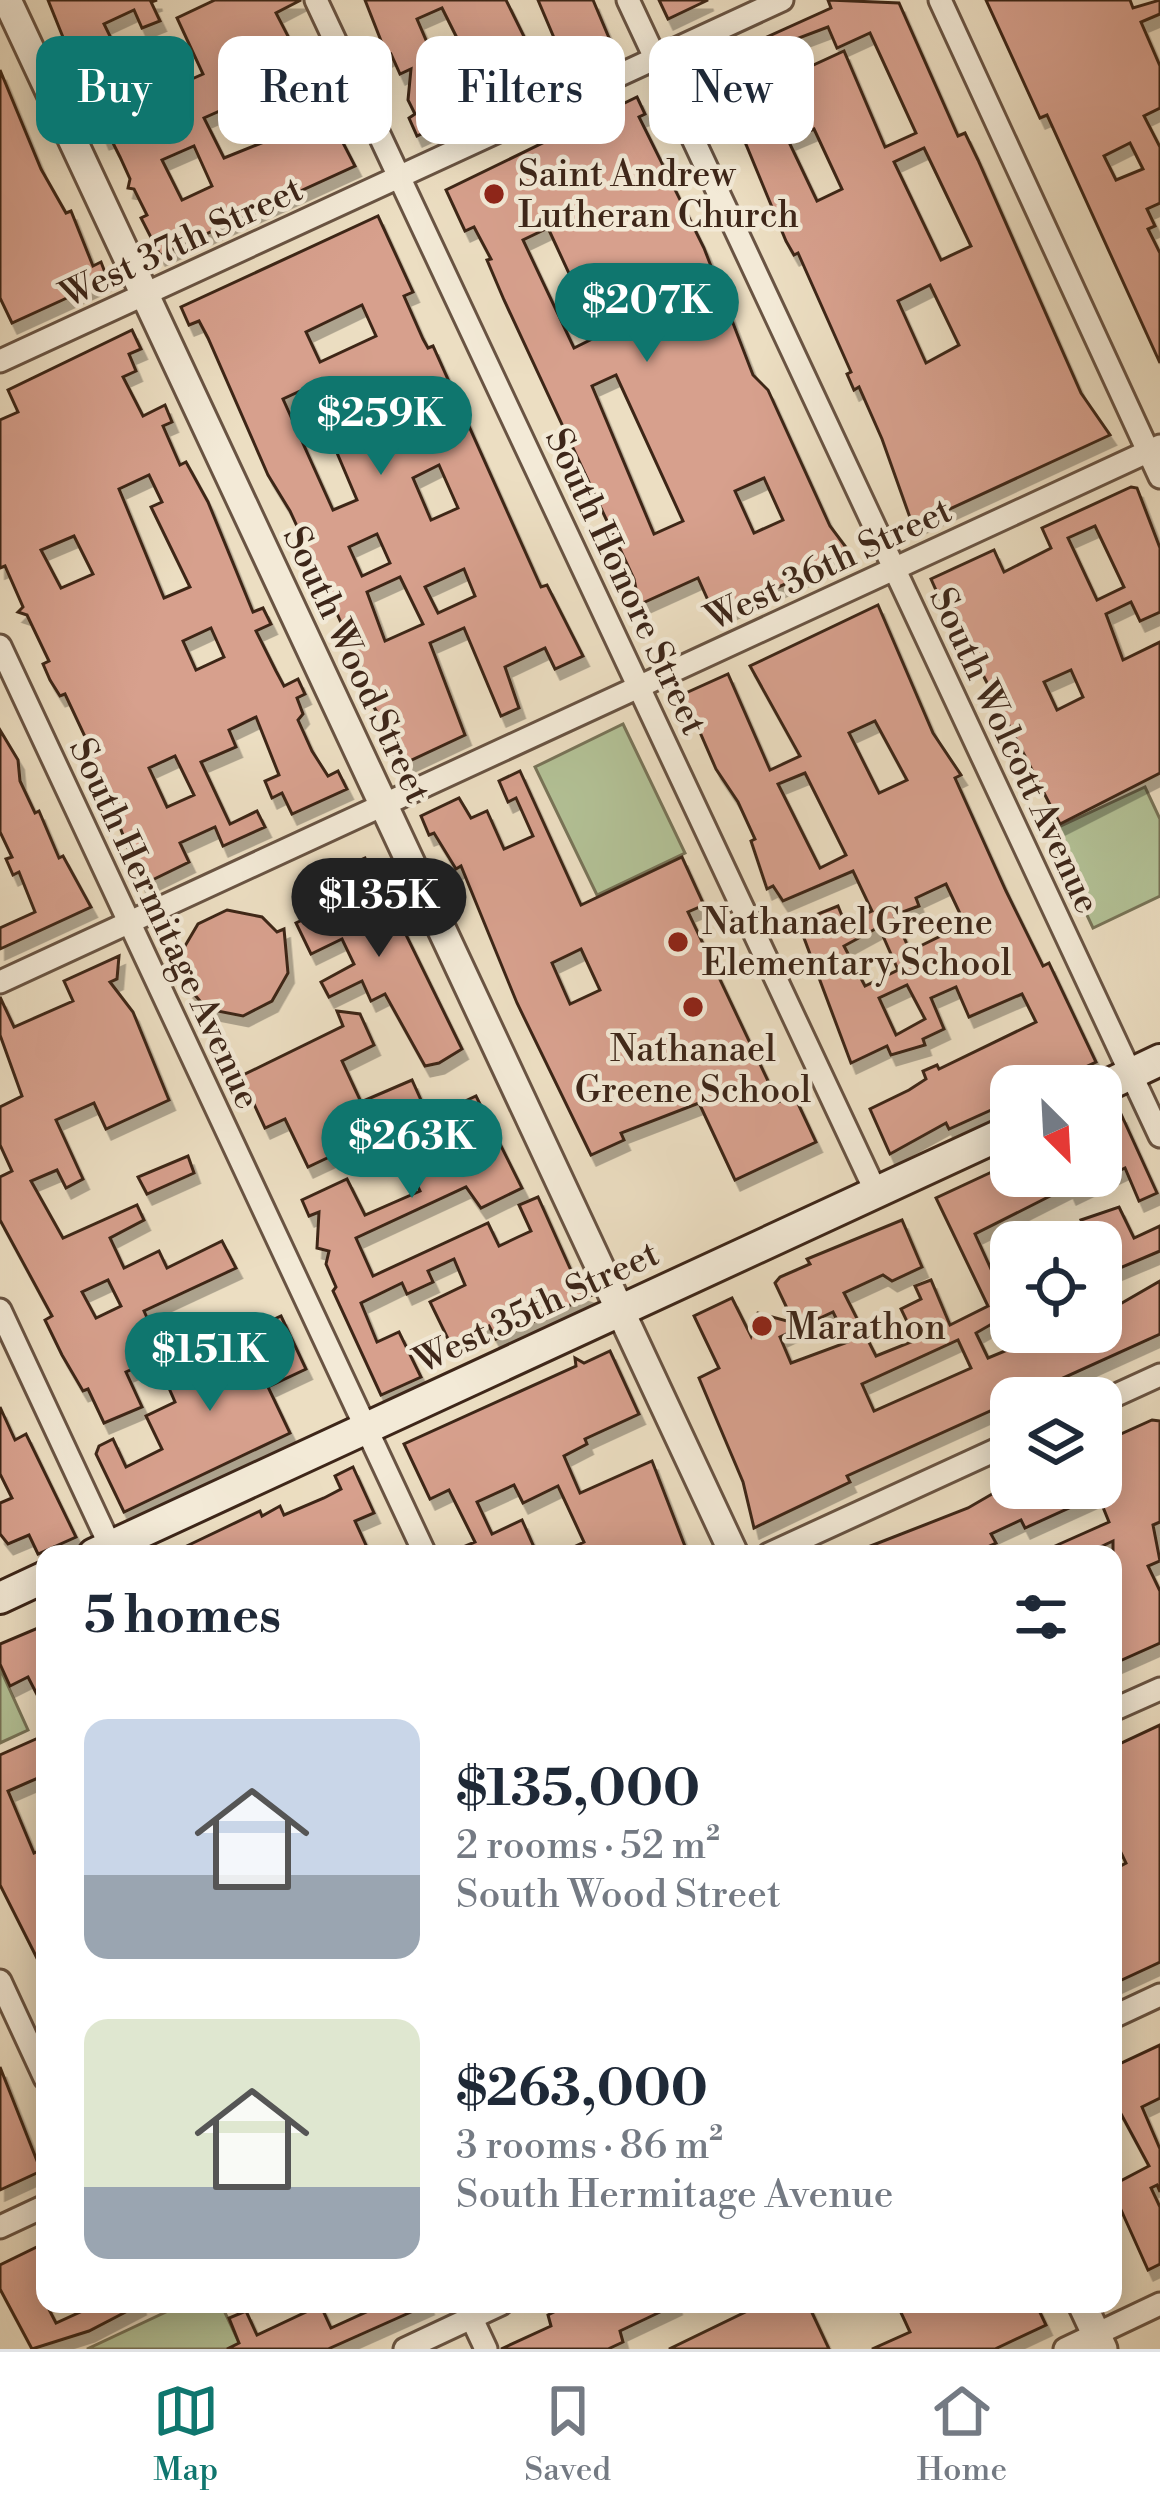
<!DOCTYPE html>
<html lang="en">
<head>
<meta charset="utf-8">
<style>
  :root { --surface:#fff; --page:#f6f6f7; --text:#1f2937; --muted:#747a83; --line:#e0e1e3; --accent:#0f766e }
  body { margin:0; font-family:"Libre Bodoni",serif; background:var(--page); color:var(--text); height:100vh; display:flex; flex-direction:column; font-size:45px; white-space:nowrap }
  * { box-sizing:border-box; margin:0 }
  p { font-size:39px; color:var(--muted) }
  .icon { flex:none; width:66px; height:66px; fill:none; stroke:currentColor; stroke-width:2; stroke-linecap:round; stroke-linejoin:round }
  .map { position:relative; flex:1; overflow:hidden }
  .drawer { position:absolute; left:36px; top:1545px; width:1086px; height:768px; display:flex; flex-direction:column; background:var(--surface); border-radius:24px; box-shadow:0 6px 30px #0003 }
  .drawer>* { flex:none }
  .guide { position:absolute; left:36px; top:36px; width:1089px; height:108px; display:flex; gap:24px }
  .needle { width:78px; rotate:156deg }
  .tools { position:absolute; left:990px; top:1065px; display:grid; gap:24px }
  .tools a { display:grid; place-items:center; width:132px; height:132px; border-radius:24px; background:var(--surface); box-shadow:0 6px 30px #0003; font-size:60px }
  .price { position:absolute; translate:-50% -102px; padding:0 27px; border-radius:42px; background:var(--accent); color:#fff; font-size:39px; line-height:78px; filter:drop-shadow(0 3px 6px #0008) }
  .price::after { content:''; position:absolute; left:50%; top:72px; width:36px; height:27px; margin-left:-18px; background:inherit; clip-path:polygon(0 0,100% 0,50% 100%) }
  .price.active { background:#222; color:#fff }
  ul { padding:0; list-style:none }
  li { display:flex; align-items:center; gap:36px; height:300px; padding:0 48px }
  li span { display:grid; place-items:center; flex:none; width:336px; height:240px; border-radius:24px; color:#555 }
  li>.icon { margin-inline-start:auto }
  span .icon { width:144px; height:144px; fill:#fffc; stroke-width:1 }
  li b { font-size:51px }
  h2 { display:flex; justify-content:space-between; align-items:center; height:144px; padding:0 48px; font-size:51px }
  .tag { padding:0 42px; border-radius:24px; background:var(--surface); box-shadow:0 6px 30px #0003; font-size:42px; line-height:108px }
  .tag.active { background:var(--accent); color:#fff }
  .tabs { display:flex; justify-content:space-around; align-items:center; height:168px; border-top:3px solid var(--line); background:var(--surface); font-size:33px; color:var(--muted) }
  .tabs a { display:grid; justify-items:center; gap:6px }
  .tabs .active { color:var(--accent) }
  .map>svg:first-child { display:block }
  .green { fill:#b3c297; stroke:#787458; stroke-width:3 }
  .building { fill:#d7a08d; stroke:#3d2619; stroke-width:3; fill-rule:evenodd; filter:url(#shadow) }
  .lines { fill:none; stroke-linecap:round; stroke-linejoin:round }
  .minor-casing { stroke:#695443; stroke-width:27 }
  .tertiary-casing { stroke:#695443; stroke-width:33 }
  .secondary-casing { stroke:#3d2619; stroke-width:36 }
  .minor { stroke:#f3ead7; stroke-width:21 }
  .tertiary { stroke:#f3ead7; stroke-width:27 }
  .secondary { stroke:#f3ead7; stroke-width:30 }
  .poi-dot { fill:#8f2418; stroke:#f3ead7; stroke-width:4.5 }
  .labels { text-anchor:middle; stroke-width:9; stroke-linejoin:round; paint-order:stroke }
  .poi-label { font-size:36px; fill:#3d2619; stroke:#f3ead7; text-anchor:start }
  .street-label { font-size:36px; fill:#3d2619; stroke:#f3ead7 }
</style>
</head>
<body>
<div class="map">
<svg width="1160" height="2349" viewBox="0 0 1160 2349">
  <defs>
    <filter id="shadow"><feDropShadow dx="5.5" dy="10" stdDeviation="0" flood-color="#0004"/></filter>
  </defs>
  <rect width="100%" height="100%" fill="#ecdec2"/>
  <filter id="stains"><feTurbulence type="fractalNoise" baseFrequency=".00167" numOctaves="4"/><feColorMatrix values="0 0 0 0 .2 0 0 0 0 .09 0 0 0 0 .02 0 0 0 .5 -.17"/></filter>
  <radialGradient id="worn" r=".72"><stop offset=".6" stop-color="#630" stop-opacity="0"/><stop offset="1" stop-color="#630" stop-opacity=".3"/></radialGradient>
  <!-- green -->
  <g class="green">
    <path d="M 623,724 L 685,853 L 597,895 L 535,767 Z"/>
    <path d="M 1145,787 L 1160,819 L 1160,896 L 1093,928 L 1048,832 Z"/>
    <path d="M 0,1668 L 28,1730 L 0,1743 Z"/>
    <path d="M 183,2304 L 221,2304 L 242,2349 L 87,2349 Z"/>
  </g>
  <!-- building -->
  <g class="building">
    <path d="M 48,0 L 157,0 L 151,2 L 160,21 L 142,28 L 134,10 L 104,24 L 161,140 L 184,130 L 167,90 L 203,74 L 177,18 L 215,0 L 301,0 L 276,13 L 355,166 L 160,255 L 141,218 L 147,215 L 134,189 L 128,188 L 130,179 L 120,157 L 110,137 L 104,139 ZM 260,93 L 279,136 L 224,158 L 204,118 ZM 194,146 L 212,186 L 182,200 L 162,160 Z"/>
    <path d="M 365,0 L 506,0 L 544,77 L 417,136 L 409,118 L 415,114 L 408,100 L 411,69 L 400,74 L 391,54 L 387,56 ZM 442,8 L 460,44 L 432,54 L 417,19 Z"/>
    <path d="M 538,0 L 593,0 L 612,45 L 566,66 Z"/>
    <path d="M 659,0 L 708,0 L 668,19 Z"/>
    <path d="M 828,0 L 899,3 L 958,136 L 965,133 L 978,160 L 1081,393 L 1110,435 L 913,526 L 882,439 L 859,387 L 854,390 L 847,374 L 851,372 L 798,253 L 794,255 L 786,241 L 745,142 L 732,120 L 725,123 L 698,68 L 831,8 ZM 828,27 L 837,48 L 870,33 L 916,133 L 885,147 L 844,51 L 809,67 L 796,39 ZM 814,129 L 842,189 L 817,201 L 788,140 ZM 924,148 L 971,246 L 941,260 L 894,162 ZM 930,285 L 959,345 L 926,363 L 898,301 Z"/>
    <path d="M 986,0 L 1130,0 L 1133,8 L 1160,0 L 1160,14 L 1141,22 L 1160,66 L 1160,108 L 1144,116 L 1160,147 L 1160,203 L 1147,209 L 1155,226 L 1148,229 L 1160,253 L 1160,363 L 1047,115 L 1040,118 ZM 1130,143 L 1143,169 L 1116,180 L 1104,156 Z"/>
    <path d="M 0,70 L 41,169 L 66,213 L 71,211 L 93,266 L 101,262 L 106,275 L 104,281 L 12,323 L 0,298 Z"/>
    <path d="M 637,97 L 645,114 L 639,117 L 704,248 L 753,375 L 768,390 L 830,526 L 851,554 L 715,616 L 698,578 L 636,606 L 630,591 L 636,589 L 634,579 L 504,300 L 487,260 L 491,259 L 474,227 L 465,231 L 446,190 ZM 548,228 L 598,336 L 574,348 L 523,240 ZM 666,267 L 684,309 L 656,322 L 636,281 ZM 616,375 L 683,521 L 654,534 L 592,386 ZM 764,478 L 783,520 L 754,533 L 735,491 Z"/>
    <path d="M 378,216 L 413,292 L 404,296 L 423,339 L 428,348 L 433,346 L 541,587 L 547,585 L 583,656 L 555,669 L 545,648 L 505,667 L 519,708 L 501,716 L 464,628 L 430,643 L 465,735 L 399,766 L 390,747 L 396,745 L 364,690 L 365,675 L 290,511 L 268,475 L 208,338 L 199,321 L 189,325 L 181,307 ZM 362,305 L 376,336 L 320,362 L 306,332 ZM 309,387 L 357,500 L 333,510 L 283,399 ZM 439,465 L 458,508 L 431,520 L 413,478 ZM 377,534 L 390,563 L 362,576 L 349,547 ZM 464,569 L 475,596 L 438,613 L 425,587 ZM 400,577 L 423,624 L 385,641 L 367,592 Z"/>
    <path d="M 132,330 L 141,349 L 129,354 L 136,371 L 123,377 L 143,416 L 165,405 L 172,422 L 163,426 L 180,465 L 186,462 L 208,502 L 253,612 L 263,608 L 271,624 L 256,631 L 276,671 L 284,686 L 298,679 L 305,694 L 297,698 L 303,714 L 298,720 L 312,751 L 328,776 L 338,771 L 347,789 L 292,814 L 282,793 L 272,798 L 265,781 L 279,775 L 256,717 L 229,730 L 236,747 L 201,762 L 230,824 L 257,811 L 265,827 L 223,846 L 215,827 L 180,843 L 189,862 L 142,885 L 88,743 L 65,694 L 60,696 L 50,680 L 43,664 L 49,661 L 27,615 L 18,612 L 23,607 L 5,566 L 0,568 L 0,420 L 18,412 L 8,390 ZM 149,475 L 162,502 L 151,507 L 190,587 L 164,598 L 119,489 ZM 74,536 L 93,574 L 61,588 L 41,550 ZM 211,628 L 224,657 L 196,670 L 183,641 ZM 175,756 L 194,795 L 167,807 L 149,768 Z"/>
    <path d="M 1131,487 L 1137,488 L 1160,548 L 1160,612 L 1140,621 L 1131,602 L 1106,614 L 1123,660 L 1160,642 L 1160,773 L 1060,824 L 982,673 L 957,612 L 945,596 L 940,599 L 931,579 L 994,550 L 1004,572 L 1051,548 L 1042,528 ZM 1095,526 L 1124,587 L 1097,600 L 1068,538 ZM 1071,670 L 1083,697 L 1057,710 L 1044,682 Z"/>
    <path d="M 878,605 L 933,733 L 961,775 L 955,778 L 1006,891 L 1043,966 L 1049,963 L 1096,1062 L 1045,1086 L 1011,1086 L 1011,1101 L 949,1129 L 946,1123 L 890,1154 L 870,1109 L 909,1090 L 926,1079 L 923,1071 L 937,1065 L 939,1069 L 1036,1022 L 1022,994 L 969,1017 L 956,987 L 931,998 L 944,1029 L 923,1039 L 925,1045 L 891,1055 L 887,1046 L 851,1063 L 798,922 L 838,906 L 845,923 L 872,911 L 853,871 L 783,901 L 773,886 L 767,889 L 751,841 L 755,839 L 738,802 L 716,769 L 692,714 L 686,717 L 677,697 L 728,674 L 770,770 L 800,756 L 750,666 ZM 875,721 L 907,780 L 879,793 L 849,733 ZM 805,773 L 846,855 L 820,868 L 778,784 ZM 946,884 L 965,924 L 910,951 L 894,915 L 919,906 L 916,898 ZM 879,927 L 898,970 L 865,986 L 844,946 ZM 907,985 L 925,1019 L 896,1035 L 879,998 Z"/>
    <path d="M 0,730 L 18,760 L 20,781 L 35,813 L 39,811 L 59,858 L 63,856 L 91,907 L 0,949 L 0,928 L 35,912 L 19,872 L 13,875 L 6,859 L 12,857 L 0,832 Z"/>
    <path d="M 520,771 L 581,905 L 682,857 L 704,905 L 688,912 L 778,1102 L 794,1095 L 816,1142 L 735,1180 L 699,1103 L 621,1133 L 624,1140 L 591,1155 L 517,1003 L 461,866 L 456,869 L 434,833 L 429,835 L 421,816 L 459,798 L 471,818 L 487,811 L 504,849 L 533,836 L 516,798 L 508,802 L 499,781 ZM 581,949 L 600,990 L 570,1004 L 552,963 Z"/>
    <path d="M 365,858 L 373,876 L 356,908 L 385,894 L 388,898 L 462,1049 L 439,1063 L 425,1066 L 385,994 L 371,1001 L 362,981 L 329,997 L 321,982 L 354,964 L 342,939 L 311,954 L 296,923 L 330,907 L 318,880 Z"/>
    <path d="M 227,910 L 262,917 L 277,932 L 284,929 L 288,973 L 272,1001 L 243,1016 L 207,1009 L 187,986 L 182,951 L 198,924 Z"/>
    <path d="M 119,956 L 117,979 L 110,982 L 133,1012 L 169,1100 L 106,1129 L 94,1103 L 56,1120 L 83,1179 L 66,1188 L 57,1170 L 31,1181 L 63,1238 L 137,1205 L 144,1220 L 110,1238 L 124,1268 L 159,1251 L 167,1268 L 222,1241 L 236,1268 L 144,1311 L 164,1355 L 126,1372 L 142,1407 L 104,1423 L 88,1389 L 83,1391 L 62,1355 L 45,1320 L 52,1316 L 0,1220 L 0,1177 L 12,1171 L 0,1145 L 0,1107 L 22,1096 L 0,1035 L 0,997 L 14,1027 L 73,1001 L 64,981 ZM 108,1280 L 121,1306 L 96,1318 L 82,1292 Z"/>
    <path d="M 337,1011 L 360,1014 L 374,1045 L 342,1061 L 361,1102 L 412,1080 L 429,1118 L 476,1096 L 522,1188 L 481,1208 L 466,1187 L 356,1238 L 373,1276 L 488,1223 L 499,1246 L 518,1237 L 531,1231 L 519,1205 L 538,1197 L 574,1277 L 580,1279 L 578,1291 L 592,1295 L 496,1339 L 489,1326 L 451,1345 L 430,1302 L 465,1285 L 454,1259 L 428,1271 L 433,1282 L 407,1294 L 402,1283 L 361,1303 L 377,1342 L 399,1332 L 421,1377 L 381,1395 L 333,1291 L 336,1287 L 326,1264 L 329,1251 L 317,1248 L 319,1212 L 309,1216 L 302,1200 L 347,1179 L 365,1215 L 420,1191 L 391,1128 L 308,1167 L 285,1119 L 265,1128 L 241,1076 L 343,1026 Z"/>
    <path d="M 1121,1114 L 1157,1193 L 1139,1201 L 1125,1168 L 1071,1194 L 1068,1187 L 975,1234 L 1011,1313 L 976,1333 L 988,1358 L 1027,1342 L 1023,1332 L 1101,1332 L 1101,1315 L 1160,1281 L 1160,1334 L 847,1476 L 850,1482 L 754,1528 L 743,1482 L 699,1378 L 719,1368 L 694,1316 L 732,1298 L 751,1336 L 758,1313 L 794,1323 L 775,1283 L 780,1277 L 810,1264 L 807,1259 L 902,1220 L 922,1267 L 892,1281 L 883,1275 L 844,1293 L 876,1356 L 916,1340 L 901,1309 L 921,1299 L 915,1286 L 931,1280 L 950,1325 L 988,1306 L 936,1198 L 1011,1163 L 1011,1176 L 1101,1176 L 1101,1123 ZM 833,1312 L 848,1342 L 791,1363 L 780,1337 ZM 958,1340 L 971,1368 L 874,1411 L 862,1384 Z"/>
    <path d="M 188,1156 L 194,1173 L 147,1194 L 138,1177 Z"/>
    <path d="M 1119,1207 L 1134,1238 L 1160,1226 L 1160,1251 L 1101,1276 L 1101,1234 L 1090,1239 L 1081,1220 Z"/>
    <path d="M 281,1316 L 306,1369 L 268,1387 L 290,1433 L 124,1512 L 96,1454 L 99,1446 L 113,1439 L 126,1467 L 162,1449 L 146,1416 L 175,1402 L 162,1372 Z"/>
    <path d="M 610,1351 L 639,1414 L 585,1439 L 587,1444 L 564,1456 L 580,1493 L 652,1461 L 688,1554 L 559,1554 L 584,1542 L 558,1486 L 523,1503 L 514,1485 L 477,1502 L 492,1534 L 522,1520 L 537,1554 L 447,1554 L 475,1542 L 449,1490 L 430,1499 L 404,1444 L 576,1366 L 575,1358 L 584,1363 Z"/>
    <path d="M 0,1407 L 15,1440 L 26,1434 L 76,1537 L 38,1554 L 29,1535 L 8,1544 L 0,1534 L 0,1503 L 12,1498 L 0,1474 Z"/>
    <path d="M 1152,1420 L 1160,1421 L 1160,1522 L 1153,1525 L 1160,1561 L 1148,1566 L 1160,1591 L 1160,1643 L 1113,1664 L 1113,1541 L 1085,1554 L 1037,1554 L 1109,1522 L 1098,1495 L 1025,1528 L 1021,1520 L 991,1534 L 996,1543 L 972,1554 L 850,1554 L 968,1508 L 1011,1483 L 1011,1488 L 1101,1488 L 1101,1443 Z"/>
    <path d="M 353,1467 L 374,1513 L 355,1521 L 370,1554 L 170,1554 L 260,1511 L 262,1516 L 280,1506 L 284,1515 L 324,1498 L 341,1489 L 335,1476 Z"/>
    <path d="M 45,1625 L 45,1710 L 28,1677 L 10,1686 L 0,1664 L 0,1644 Z"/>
    <path d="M 1160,1725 L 1160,1962 L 1113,1984 L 1113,1870 L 1126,1863 L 1113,1836 L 1113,1747 Z"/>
    <path d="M 45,1735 L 45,1775 L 8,1791 L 34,1853 L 45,1848 L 45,1974 L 0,1885 L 0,1755 Z"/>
    <path d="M 1160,2045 L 1160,2098 L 1142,2107 L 1160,2149 L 1160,2192 L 1157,2185 L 1151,2188 L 1160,2207 L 1160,2264 L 1148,2270 L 1113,2192 L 1113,2185 L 1149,2166 L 1113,2099 L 1113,2067 Z"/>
    <path d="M 0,2067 L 41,2171 L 0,2190 Z"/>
    <path d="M 45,2243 L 41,2294 L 56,2323 L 98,2304 L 141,2304 L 89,2331 L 32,2349 L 0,2289 L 0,2265 Z"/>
    <path d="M 305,2304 L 320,2304 L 331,2328 L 366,2312 L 365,2304 L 429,2304 L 328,2349 L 227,2349 L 239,2343 L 229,2318 L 246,2311 L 257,2335 L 308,2311 Z"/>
    <path d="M 570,2304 L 677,2304 L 620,2331 L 623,2342 L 608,2349 L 501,2349 L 551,2326 L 548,2315 Z"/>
    <path d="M 762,2304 L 808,2304 L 829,2349 L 669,2349 Z"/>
    <path d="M 897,2304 L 1036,2304 L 1046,2325 L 995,2349 L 872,2349 L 910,2332 Z"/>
  </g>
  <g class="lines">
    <defs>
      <g id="minor">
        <path d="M 316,0 L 876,1192"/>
        <path d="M 628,0 L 1160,1136"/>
        <path d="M 940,0 L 1160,477"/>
        <path d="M 0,361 L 782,0"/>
        <path d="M 0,646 L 425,1554"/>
        <path d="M 0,982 L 1160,446"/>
        <path d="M 0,1310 L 114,1554"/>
        <path d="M 1101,1402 L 1160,1375"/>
        <path d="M 769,1554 L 1011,1443"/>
        <path d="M 1113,1710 L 1160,1689"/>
        <path d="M 0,1981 L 45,2078"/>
        <path d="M 1113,2017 L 1160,1995"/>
        <path d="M 0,2227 L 45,2206"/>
        <path d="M 465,2304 L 486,2349"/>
        <path d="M 405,2349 L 501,2304"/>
        <path d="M 1065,2349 L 1160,2304"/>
      </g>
      <g id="tertiary">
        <path d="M 7,0 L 734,1554"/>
        <path d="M 1082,2304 L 1103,2349"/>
      </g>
      <g id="secondary">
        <path d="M 1101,1088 L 1160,1060"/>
        <path d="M 94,1554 L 1011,1130"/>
        <path d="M 0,1598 L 45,1577"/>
      </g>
    </defs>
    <!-- minor casing -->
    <use href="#minor" class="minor-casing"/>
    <!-- tertiary casing -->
    <use href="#tertiary" class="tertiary-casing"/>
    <!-- secondary casing -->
    <use href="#secondary" class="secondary-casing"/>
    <!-- minor -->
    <use href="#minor" class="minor"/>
    <!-- tertiary -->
    <use href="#tertiary" class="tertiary"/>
    <!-- secondary -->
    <use href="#secondary" class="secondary"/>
  </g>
  <!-- markers -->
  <g class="poi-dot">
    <circle cx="494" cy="194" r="12"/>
    <circle cx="678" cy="942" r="12"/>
    <circle cx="693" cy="1007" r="12"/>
    <circle cx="762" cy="1326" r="12"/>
  </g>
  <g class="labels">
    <!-- poi labels -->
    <g class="poi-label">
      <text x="518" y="186">Saint Andrew<tspan x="518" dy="41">Lutheran Church</tspan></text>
      <text x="702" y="934">Nathanael Greene<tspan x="702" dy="41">Elementary School</tspan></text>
      <text x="693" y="1061" text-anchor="middle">Nathanael<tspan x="693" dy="41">Greene School</tspan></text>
      <text x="786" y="1339">Marathon</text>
    </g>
    <!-- street labels -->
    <g class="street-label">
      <text transform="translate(181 241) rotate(-25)" y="13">West 37th Street</text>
      <text transform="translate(828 563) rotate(-25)" y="13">West 36th Street</text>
      <text transform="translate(627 581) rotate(65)" y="13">South Honore Street</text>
      <text transform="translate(358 664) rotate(65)" y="13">South Wood Street</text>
      <text transform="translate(1016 750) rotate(65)" y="13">South Wolcott Avenue</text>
      <text transform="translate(166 923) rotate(65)" y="13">South Hermitage Avenue</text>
      <text transform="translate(536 1306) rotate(-25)" y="13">West 35th Street</text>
    </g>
  </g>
  <rect width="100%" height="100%" filter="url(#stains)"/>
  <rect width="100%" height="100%" fill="url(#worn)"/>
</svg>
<div class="tools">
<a><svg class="needle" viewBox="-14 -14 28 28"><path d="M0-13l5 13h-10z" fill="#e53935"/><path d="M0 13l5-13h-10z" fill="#747a83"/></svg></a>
<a><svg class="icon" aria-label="locate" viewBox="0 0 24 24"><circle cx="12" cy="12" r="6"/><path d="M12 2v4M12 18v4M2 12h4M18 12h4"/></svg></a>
<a><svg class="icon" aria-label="layers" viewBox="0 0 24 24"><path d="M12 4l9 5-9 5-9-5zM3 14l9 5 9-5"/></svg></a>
</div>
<b class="price" style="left:647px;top:365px">$207K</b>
<b class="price" style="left:381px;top:478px">$259K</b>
<b class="price active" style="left:379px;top:960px">$135K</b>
<b class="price" style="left:412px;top:1201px">$263K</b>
<b class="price" style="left:210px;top:1414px">$151K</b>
<div class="guide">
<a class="tag active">Buy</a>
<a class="tag">Rent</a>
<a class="tag">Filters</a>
<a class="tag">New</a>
</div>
<section class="drawer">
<h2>5 homes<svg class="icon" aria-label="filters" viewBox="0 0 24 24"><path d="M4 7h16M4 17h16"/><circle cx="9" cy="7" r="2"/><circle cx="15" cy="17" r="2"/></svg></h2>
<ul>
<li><span style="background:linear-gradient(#c9d6e8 65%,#9aa5b1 0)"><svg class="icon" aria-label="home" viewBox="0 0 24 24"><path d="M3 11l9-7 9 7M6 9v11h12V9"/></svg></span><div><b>$135,000</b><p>2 rooms · 52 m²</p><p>South Wood Street</p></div></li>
<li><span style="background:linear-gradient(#dfe7d0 70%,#9aa5b1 0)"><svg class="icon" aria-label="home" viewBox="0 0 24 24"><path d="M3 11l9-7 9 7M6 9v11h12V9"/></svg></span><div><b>$263,000</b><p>3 rooms · 86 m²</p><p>South Hermitage Avenue</p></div></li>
</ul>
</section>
</div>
<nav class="tabs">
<a class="active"><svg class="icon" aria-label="map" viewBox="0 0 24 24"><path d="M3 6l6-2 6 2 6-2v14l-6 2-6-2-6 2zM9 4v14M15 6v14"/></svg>Map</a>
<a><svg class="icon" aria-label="saved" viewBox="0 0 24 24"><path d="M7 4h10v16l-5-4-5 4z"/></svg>Saved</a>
<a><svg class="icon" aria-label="home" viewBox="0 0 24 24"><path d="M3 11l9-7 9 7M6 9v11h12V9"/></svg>Home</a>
</nav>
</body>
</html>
